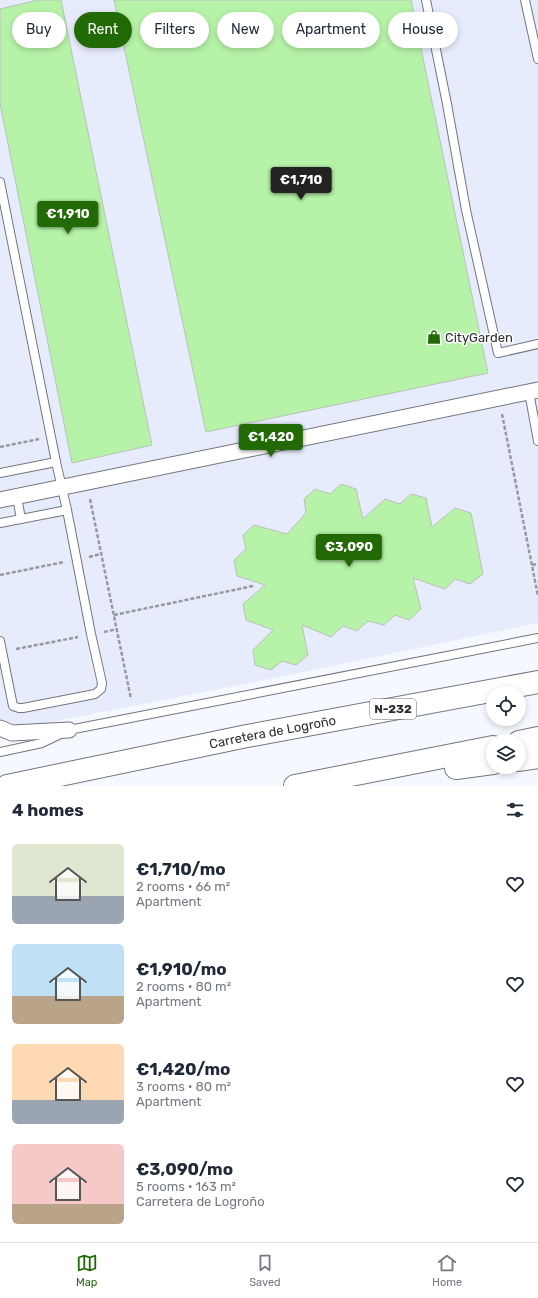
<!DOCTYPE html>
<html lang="en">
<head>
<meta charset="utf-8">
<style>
  :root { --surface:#fff; --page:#f6f6f7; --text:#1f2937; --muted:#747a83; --line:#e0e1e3; --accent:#226a06 }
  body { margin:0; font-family:Rubik,sans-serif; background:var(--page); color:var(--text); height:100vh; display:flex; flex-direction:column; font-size:15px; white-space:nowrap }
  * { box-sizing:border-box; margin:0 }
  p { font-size:13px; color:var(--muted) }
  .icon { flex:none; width:22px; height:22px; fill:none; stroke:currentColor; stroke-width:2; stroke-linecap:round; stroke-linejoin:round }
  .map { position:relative; height:786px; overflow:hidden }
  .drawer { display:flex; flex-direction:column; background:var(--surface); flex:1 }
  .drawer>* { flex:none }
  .guide { position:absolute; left:12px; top:12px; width:514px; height:36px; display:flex; gap:8px }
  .buttons { position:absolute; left:486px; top:686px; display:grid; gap:8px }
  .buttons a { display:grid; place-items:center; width:40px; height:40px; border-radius:50%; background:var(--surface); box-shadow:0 2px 6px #0003; font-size:20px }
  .price { position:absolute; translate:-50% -34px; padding:0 9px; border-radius:4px; background:var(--accent); color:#fff; font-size:13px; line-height:26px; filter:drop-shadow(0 1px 2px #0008) }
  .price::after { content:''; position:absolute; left:50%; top:24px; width:12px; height:9px; margin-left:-6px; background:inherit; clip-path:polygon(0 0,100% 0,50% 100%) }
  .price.on { background:#222; color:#fff }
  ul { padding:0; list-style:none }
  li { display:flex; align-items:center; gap:12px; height:100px; padding:0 12px }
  li span { display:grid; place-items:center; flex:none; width:112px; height:80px; border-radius:6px; color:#555 }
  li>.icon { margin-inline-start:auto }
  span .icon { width:48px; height:48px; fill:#fffc; stroke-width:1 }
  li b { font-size:17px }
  h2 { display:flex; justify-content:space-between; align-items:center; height:48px; padding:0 12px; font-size:17px }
  .chip { padding:0 14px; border-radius:18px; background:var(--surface); box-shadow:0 2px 6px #0003; font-size:14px; line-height:36px }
  .chip.on { background:var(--accent); color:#fff }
  .dock { display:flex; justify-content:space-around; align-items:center; height:56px; border-top:1px solid var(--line); background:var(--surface); font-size:11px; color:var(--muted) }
  .dock a { display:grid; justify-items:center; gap:2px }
  .dock .on { color:var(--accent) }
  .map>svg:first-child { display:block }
  .built { fill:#e7ecfc }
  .building { fill:#b6f3a8; stroke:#bac0b9 }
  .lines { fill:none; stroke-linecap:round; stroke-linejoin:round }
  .lane-casing { stroke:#74767d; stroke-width:10 }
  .street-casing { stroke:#74767d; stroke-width:17 }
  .highway-casing { stroke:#74767d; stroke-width:24 }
  .path { stroke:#97999d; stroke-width:2.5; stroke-dasharray:4 2; stroke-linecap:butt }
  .lane { stroke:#fff; stroke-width:8 }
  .street { stroke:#fff; stroke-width:15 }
  .highway { stroke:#fff; stroke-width:22 }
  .labels { text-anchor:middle; stroke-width:3; stroke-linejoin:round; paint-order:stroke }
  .shield { fill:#fff; stroke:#6c6d6f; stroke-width:1 }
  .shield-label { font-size:12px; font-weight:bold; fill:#2d2e31 }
  .poi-label { font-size:13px; fill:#2d2e31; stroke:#fff; text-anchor:start }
  .street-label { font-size:13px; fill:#2d2e31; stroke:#fff }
</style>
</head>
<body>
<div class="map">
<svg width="538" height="786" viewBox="0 0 538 786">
  <rect width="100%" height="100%" fill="#f5f8fe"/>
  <!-- built -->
  <path class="built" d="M 0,0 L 538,0 L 538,623 L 250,683 L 0,732 Z"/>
  <!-- building -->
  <g class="building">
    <path d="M 38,0 L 61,0 L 152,445 L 72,463 L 0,104 L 0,9 Z"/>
    <path d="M 114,0 L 411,0 L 488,373 L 206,432 Z"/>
    <path d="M 341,484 L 356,489 L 363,519 L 385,499 L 400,504 L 411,494 L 426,498 L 432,527 L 455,508 L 471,513 L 483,574 L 470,584 L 455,579 L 445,589 L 413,578 L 421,609 L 409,620 L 395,615 L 384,625 L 368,621 L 357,631 L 343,626 L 331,637 L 302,625 L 308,655 L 296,665 L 282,661 L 271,670 L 255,665 L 253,650 L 273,630 L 246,620 L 243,604 L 265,585 L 237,576 L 234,560 L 246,549 L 243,535 L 254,525 L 287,534 L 306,513 L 304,499 L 315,489 L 330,494 Z"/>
  </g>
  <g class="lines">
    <defs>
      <g id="lane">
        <path d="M 426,0 L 447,104 L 466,210 L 498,353 L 538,344"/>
        <path d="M 525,0 L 538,59"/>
        <path d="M 0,182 L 56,462 L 0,473"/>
        <path d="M 529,392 L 538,441"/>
        <path d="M 56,462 L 67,510"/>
        <path d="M 17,497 L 21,519"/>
        <path d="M 0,523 L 67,510 L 91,634 L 102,683 L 101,689 L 95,694 L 23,708 L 19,708 L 13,706 L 0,641"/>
        <path d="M 0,752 L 42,743 L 69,730 L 538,638"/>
      </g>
      <g id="street">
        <path d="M 0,500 L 538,390"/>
        <path d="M 0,728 L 12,733 L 69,730"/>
      </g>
      <g id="highway">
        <path d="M 519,742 L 538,738"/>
        <path d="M 519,760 L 538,757"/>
        <path d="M 456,768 L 493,763"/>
        <path id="s1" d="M 7,786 L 247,736 L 538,682"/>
        <path d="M 295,786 L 493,747"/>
      </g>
    </defs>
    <!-- lane casing -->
    <use href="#lane" class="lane-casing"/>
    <!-- street casing -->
    <use href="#street" class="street-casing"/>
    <!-- highway casing -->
    <use href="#highway" class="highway-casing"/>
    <!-- path -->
    <g class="path">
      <path d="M 502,414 L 538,596"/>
      <path d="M 0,447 L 39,439"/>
      <path d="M 90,499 L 131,699"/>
      <path d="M 89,557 L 101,554"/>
      <path d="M 532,565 L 538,564"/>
      <path d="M 0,575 L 64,562"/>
      <path d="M 114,615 L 253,586"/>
      <path d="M 104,632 L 117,629"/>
      <path d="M 16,649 L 78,637"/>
    </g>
    <!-- lane -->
    <use href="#lane" class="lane"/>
    <!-- street -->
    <use href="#street" class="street"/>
    <!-- highway -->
    <use href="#highway" class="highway"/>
  </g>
  <!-- icons -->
  <defs>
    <symbol id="shop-bare" viewBox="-9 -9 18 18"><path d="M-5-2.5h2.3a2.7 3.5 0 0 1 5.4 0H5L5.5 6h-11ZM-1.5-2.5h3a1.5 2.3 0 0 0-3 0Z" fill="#226a06" stroke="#fff" stroke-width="2.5" paint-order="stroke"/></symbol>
  </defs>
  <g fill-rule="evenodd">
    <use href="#shop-bare" x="424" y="327" width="20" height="20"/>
  </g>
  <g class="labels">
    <!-- shield labels -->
    <rect class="shield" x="370" y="699" width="46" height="20" rx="3"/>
    <g class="shield-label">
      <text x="393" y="713">N-232</text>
    </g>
    <!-- poi labels -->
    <g class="poi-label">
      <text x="445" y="342">CityGarden</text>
    </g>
    <!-- street labels -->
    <g class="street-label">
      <text dy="5" stroke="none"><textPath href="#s1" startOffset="271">Carretera de Logroño</textPath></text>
    </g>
  </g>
</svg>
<div class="buttons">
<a><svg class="icon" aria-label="locate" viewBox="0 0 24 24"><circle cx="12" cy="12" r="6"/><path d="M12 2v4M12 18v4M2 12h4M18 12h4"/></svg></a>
<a><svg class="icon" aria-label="layers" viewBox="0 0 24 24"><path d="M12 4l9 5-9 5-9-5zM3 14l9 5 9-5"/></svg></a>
</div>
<b class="price on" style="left:301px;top:201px">€1,710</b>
<b class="price" style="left:68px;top:235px">€1,910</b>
<b class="price" style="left:271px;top:458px">€1,420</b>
<b class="price" style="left:349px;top:568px">€3,090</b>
<div class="guide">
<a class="chip">Buy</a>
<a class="chip on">Rent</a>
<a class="chip">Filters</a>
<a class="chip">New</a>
<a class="chip">Apartment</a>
<a class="chip">House</a>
</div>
</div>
<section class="drawer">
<h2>4 homes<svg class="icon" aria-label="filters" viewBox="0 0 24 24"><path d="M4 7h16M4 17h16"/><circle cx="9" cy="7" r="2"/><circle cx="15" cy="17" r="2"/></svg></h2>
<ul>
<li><span style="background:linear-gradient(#dfe7d0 65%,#9aa5b1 0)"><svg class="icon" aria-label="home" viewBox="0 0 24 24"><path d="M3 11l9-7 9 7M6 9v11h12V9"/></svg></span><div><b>€1,710/mo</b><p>2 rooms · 66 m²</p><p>Apartment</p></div><svg class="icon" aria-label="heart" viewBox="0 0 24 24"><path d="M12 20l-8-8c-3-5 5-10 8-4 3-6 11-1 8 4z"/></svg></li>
<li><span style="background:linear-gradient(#bfe0f5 65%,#b9a48a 0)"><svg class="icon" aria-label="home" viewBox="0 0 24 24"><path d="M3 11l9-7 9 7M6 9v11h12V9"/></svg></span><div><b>€1,910/mo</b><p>2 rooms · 80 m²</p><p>Apartment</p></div><svg class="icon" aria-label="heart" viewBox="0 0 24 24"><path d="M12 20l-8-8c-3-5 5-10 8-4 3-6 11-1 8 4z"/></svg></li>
<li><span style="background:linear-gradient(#ffd9b3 70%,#9aa5b1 0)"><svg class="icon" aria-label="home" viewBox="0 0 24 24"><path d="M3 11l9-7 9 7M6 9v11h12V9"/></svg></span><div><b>€1,420/mo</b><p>3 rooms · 80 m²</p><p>Apartment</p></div><svg class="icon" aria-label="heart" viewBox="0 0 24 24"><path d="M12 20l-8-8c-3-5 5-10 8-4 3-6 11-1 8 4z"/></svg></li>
<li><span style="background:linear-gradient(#f6c9c9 75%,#b9a48a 0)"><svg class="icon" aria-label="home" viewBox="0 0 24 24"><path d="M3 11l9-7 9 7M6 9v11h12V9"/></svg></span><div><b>€3,090/mo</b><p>5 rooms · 163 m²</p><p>Carretera de Logroño</p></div><svg class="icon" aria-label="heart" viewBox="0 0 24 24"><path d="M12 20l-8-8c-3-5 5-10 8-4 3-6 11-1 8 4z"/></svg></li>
</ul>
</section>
<nav class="dock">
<a class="on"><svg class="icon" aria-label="map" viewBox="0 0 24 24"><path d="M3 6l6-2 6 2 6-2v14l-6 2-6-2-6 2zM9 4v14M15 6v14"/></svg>Map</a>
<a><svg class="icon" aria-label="saved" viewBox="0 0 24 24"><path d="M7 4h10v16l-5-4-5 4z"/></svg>Saved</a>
<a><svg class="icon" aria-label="home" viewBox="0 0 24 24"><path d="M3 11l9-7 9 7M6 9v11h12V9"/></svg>Home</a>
</nav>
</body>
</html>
